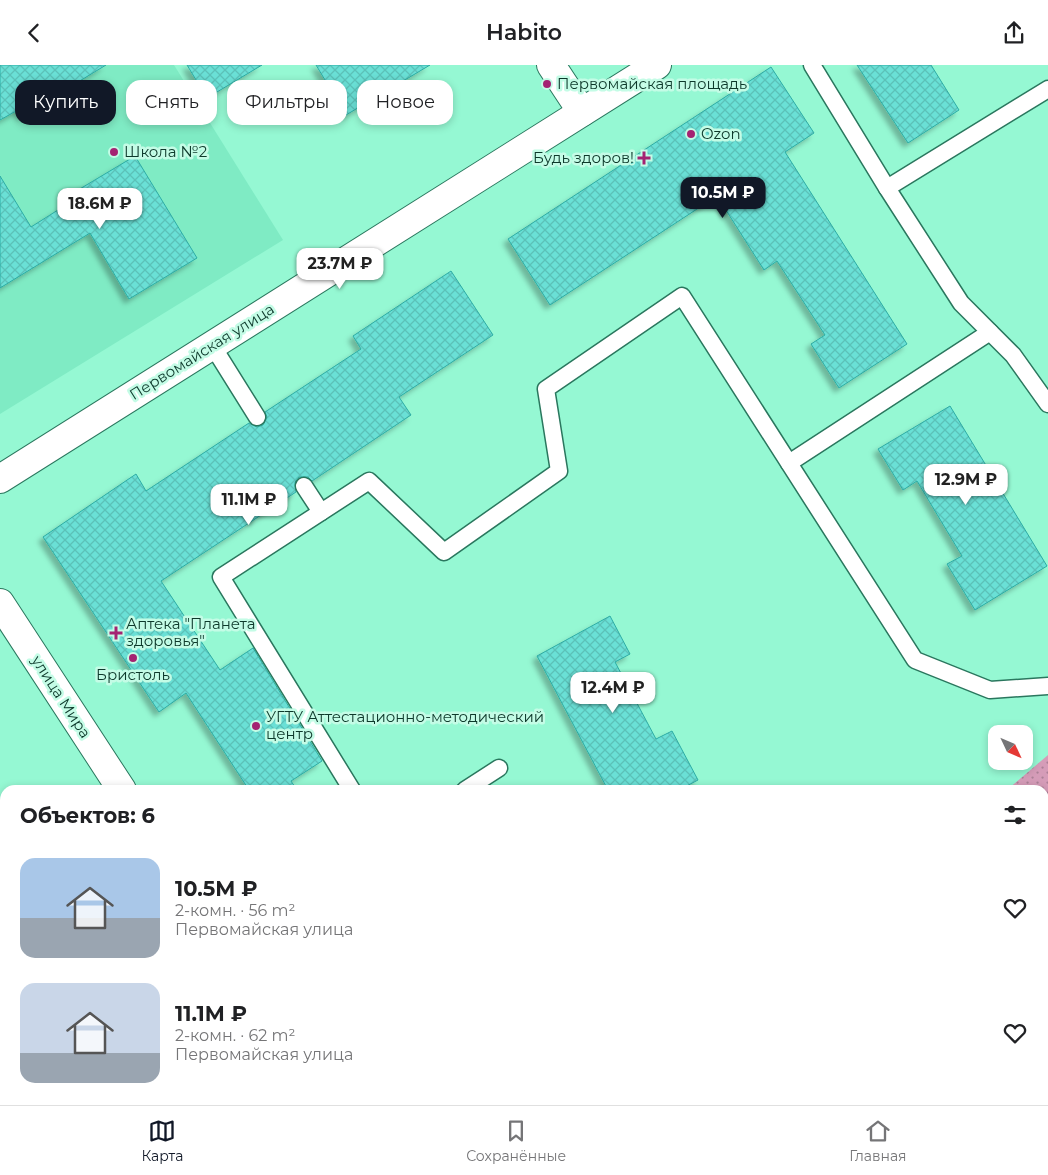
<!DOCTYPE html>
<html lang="ru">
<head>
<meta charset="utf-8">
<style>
  :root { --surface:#fff; --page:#f6f6f6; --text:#202124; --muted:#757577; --line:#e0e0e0; --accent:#111827 }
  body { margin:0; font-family:Montserrat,sans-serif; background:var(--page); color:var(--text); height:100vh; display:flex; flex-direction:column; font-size:19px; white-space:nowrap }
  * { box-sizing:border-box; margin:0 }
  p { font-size:16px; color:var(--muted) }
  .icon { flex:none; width:28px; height:28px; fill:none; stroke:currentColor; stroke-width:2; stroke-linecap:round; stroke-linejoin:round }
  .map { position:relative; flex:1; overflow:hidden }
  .panel { position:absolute; left:0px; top:720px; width:1049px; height:320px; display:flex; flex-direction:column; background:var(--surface); border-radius:15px 15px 0 0; box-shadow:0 2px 8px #0003 }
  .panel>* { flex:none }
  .top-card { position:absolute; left:15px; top:15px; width:500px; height:45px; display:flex; gap:10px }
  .needle { width:32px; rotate:134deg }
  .fabs { position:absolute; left:988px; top:660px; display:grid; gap:10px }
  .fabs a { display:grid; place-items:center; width:45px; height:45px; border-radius:10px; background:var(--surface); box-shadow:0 2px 8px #0003; font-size:25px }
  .price { position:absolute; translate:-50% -42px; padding:0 11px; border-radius:10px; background:#fff; color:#222; font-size:16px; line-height:32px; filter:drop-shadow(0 1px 2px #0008) }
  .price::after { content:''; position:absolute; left:50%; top:30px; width:15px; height:11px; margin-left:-8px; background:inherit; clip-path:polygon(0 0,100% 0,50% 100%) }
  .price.selected { background:var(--accent); color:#fff }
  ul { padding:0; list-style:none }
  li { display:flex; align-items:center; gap:15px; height:125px; padding:0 20px }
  li span { display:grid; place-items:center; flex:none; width:140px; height:100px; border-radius:15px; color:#555 }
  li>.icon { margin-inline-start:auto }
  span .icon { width:60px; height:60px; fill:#fffc; stroke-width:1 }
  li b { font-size:21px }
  h2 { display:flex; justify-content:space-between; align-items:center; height:60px; padding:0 20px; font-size:21px }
  .pill { padding:0 18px; border-radius:15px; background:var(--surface); box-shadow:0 2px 8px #0003; font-size:18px; line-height:45px }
  .pill.selected { background:var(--accent); color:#fff }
  header { display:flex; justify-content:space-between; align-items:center; height:65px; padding:0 20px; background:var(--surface); font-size:22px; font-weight:600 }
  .tab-bar { display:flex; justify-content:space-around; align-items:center; height:70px; border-top:1px solid var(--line); background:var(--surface); font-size:14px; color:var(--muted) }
  .tab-bar a { display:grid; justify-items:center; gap:2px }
  .tab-bar .selected { color:var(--accent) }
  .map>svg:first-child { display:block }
  .built { fill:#7febc4 }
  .park { fill:url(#park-dots) }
  .building { fill:url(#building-cross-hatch); stroke:#2daca4; filter:url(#shadow) }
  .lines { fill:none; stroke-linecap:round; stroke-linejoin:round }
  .lane-casing { stroke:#2a775e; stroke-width:19 }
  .street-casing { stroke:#2a775e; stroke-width:30 }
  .secondary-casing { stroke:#2a775e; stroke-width:30 }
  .lane { stroke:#fff; stroke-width:16 }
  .street { stroke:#fff; stroke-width:28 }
  .secondary { stroke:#fff; stroke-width:28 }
  .poi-dot { fill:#a42372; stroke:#c4fce6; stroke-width:2 }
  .labels { text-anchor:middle; stroke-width:5; stroke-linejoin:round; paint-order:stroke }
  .poi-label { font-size:15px; fill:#0d392b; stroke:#c4fce6; text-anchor:start }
  .street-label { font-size:15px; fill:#0d392b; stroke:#c4fce6 }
</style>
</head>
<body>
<header><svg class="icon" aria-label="back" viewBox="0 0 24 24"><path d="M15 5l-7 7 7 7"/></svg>Habito<svg class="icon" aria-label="share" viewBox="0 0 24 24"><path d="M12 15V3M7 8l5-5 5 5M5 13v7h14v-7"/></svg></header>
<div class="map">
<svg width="1048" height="1040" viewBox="0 0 1048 1040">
  <defs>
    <pattern id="park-dots" width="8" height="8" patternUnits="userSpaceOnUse" patternTransform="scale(1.25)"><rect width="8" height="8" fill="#d59cb8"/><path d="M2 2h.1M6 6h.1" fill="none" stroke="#ab8096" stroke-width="1.8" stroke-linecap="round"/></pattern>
    <pattern id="building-cross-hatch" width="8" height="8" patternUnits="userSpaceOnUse" patternTransform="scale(1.25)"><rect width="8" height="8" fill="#6ae0d6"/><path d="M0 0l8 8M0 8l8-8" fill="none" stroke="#5bc1b8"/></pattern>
    <filter id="shadow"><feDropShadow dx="-4.5" dy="4.5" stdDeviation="2.5" flood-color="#0004"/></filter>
  </defs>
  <rect width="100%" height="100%" fill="#95f8d3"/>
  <!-- built -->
  <path class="built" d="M 0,0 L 174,0 L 283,175 L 0,349 Z"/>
  <!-- park -->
  <path class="park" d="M 1048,690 L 1048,1040 L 525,1040 L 521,1035 L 1044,1035 L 1044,725 L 1007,725 Z"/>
  <!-- building -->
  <g class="building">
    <path d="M 0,0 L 106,0 L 22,51 L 18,45 L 0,55 Z"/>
    <path d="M 187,0 L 262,0 L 207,33 Z"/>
    <path d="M 316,0 L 430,0 L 346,50 Z"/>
    <path d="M 857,0 L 931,0 L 959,45 L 908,78 Z"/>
    <path d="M 771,2 L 814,68 L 785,87 L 907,279 L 839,323 L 811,279 L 825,270 L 777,196 L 764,205 L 717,131 L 550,240 L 508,174 Z"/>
    <path d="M 135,91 L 197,193 L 129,234 L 90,168 L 0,223 L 0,111 L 31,162 L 69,138 L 68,131 Z"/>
    <path d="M 451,206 L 493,270 L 399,332 L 411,350 L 312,416 L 308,412 L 299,412 L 295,417 L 296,427 L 161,516 L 220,605 L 253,583 L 322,696 L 291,716 L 297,725 L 249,725 L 186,628 L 159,647 L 43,472 L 136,409 L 146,426 L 249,358 L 257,362 L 263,360 L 267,352 L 265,347 L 361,284 L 353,271 Z"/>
    <path d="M 950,341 L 1047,501 L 975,545 L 947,499 L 962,491 L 917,416 L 903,425 L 878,384 Z"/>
    <path d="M 610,551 L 630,589 L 615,597 L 656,674 L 672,666 L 698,715 L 679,725 L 608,725 L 537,591 Z"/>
  </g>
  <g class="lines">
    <defs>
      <g id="lane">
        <path d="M 812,0 L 887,123 L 961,238 L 1013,290 L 1048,339"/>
        <path d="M 887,123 L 1048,24"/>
        <path d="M 212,280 L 257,352"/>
        <path d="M 789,398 L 990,267"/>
        <path d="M 304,421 L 321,447"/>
        <path d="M 352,725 L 221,512 L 369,416 L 444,487 L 559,406 L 546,324 L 682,231 L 915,595 L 990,625 L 1048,621"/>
        <path d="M 465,725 L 499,703"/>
        <path d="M 423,1040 L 424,1035"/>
      </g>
      <path id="street" d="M 551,0 L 582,47"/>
      <g id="secondary">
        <path d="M 0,414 L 657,0"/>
        <path d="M 0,538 L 122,725"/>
        <path d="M 381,1035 L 389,1040"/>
        <path d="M 238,1040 L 240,1035"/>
        <path d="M 326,1040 L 340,1040"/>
      </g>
    </defs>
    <!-- lane casing -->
    <use href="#lane" class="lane-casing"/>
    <!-- street casing -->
    <use href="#street" class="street-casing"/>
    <!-- secondary casing -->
    <use href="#secondary" class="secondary-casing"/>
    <!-- lane -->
    <use href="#lane" class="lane"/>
    <!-- street -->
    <use href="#street" class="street"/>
    <!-- secondary -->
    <use href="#secondary" class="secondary"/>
  </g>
  <!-- markers -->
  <g class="poi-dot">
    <circle cx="547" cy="19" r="5"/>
    <circle cx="691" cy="69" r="5"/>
    <circle cx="114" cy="87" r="5"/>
    <path d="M641.5 85.5h5v5h5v5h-5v5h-5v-5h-5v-5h5z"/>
    <path d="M113.5 560.5h5v5h5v5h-5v5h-5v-5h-5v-5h5z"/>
    <circle cx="133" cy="593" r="5"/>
    <circle cx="256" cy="661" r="5"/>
  </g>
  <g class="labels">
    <!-- poi labels -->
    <g class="poi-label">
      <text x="557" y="24">Первомайская площадь</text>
      <text x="701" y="74">Ozon</text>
      <text x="124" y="92">Школа №2</text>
      <text x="634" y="98" text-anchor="end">Будь здоров!</text>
      <text x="126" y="564">Аптека "Планета<tspan x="126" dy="17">здоровья"</tspan></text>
      <text x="133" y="615" text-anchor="middle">Бристоль</text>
      <text x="266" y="657">УГТУ Аттестационно-методический<tspan x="266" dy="17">центр</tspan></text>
    </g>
    <!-- street labels -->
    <g class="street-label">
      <text transform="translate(202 287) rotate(-32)" y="5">Первомайская улица</text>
      <text transform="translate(61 632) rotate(57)" y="5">улица Мира</text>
    </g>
  </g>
</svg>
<div class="fabs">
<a><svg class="needle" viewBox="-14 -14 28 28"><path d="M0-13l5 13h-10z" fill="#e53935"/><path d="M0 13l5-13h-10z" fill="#757577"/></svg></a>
</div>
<b class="price selected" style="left:723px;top:154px">10.5M ₽</b>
<b class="price" style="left:100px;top:165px">18.6M ₽</b>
<b class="price" style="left:340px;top:225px">23.7M ₽</b>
<b class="price" style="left:966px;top:441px">12.9M ₽</b>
<b class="price" style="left:249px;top:461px">11.1M ₽</b>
<b class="price" style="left:613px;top:649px">12.4M ₽</b>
<div class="top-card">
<a class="pill selected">Купить</a>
<a class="pill">Снять</a>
<a class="pill">Фильтры</a>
<a class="pill">Новое</a>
</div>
<section class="panel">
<h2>Объектов: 6<svg class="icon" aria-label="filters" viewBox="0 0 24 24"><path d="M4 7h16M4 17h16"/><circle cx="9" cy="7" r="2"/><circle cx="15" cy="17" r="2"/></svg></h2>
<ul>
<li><span style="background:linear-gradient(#a9c7e8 60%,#9aa5b1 0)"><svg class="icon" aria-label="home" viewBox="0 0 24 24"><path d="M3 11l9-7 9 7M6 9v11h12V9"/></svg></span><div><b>10.5M ₽</b><p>2-комн. · 56 m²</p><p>Первомайская улица</p></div><svg class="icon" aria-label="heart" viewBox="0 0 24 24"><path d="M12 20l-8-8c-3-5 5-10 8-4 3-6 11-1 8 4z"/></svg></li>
<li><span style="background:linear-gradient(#c9d6e8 70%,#9aa5b1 0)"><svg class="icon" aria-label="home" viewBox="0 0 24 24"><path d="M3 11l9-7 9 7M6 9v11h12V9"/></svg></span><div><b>11.1M ₽</b><p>2-комн. · 62 m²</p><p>Первомайская улица</p></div><svg class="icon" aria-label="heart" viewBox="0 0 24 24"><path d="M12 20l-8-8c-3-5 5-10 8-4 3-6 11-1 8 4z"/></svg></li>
</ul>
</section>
</div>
<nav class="tab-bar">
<a class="selected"><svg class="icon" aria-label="map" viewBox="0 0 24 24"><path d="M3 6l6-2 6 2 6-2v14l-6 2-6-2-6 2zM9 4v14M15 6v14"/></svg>Карта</a>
<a><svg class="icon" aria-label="saved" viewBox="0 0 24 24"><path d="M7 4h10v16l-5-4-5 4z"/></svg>Сохранённые</a>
<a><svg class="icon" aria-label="home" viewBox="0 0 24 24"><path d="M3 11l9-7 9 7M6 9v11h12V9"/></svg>Главная</a>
</nav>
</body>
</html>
